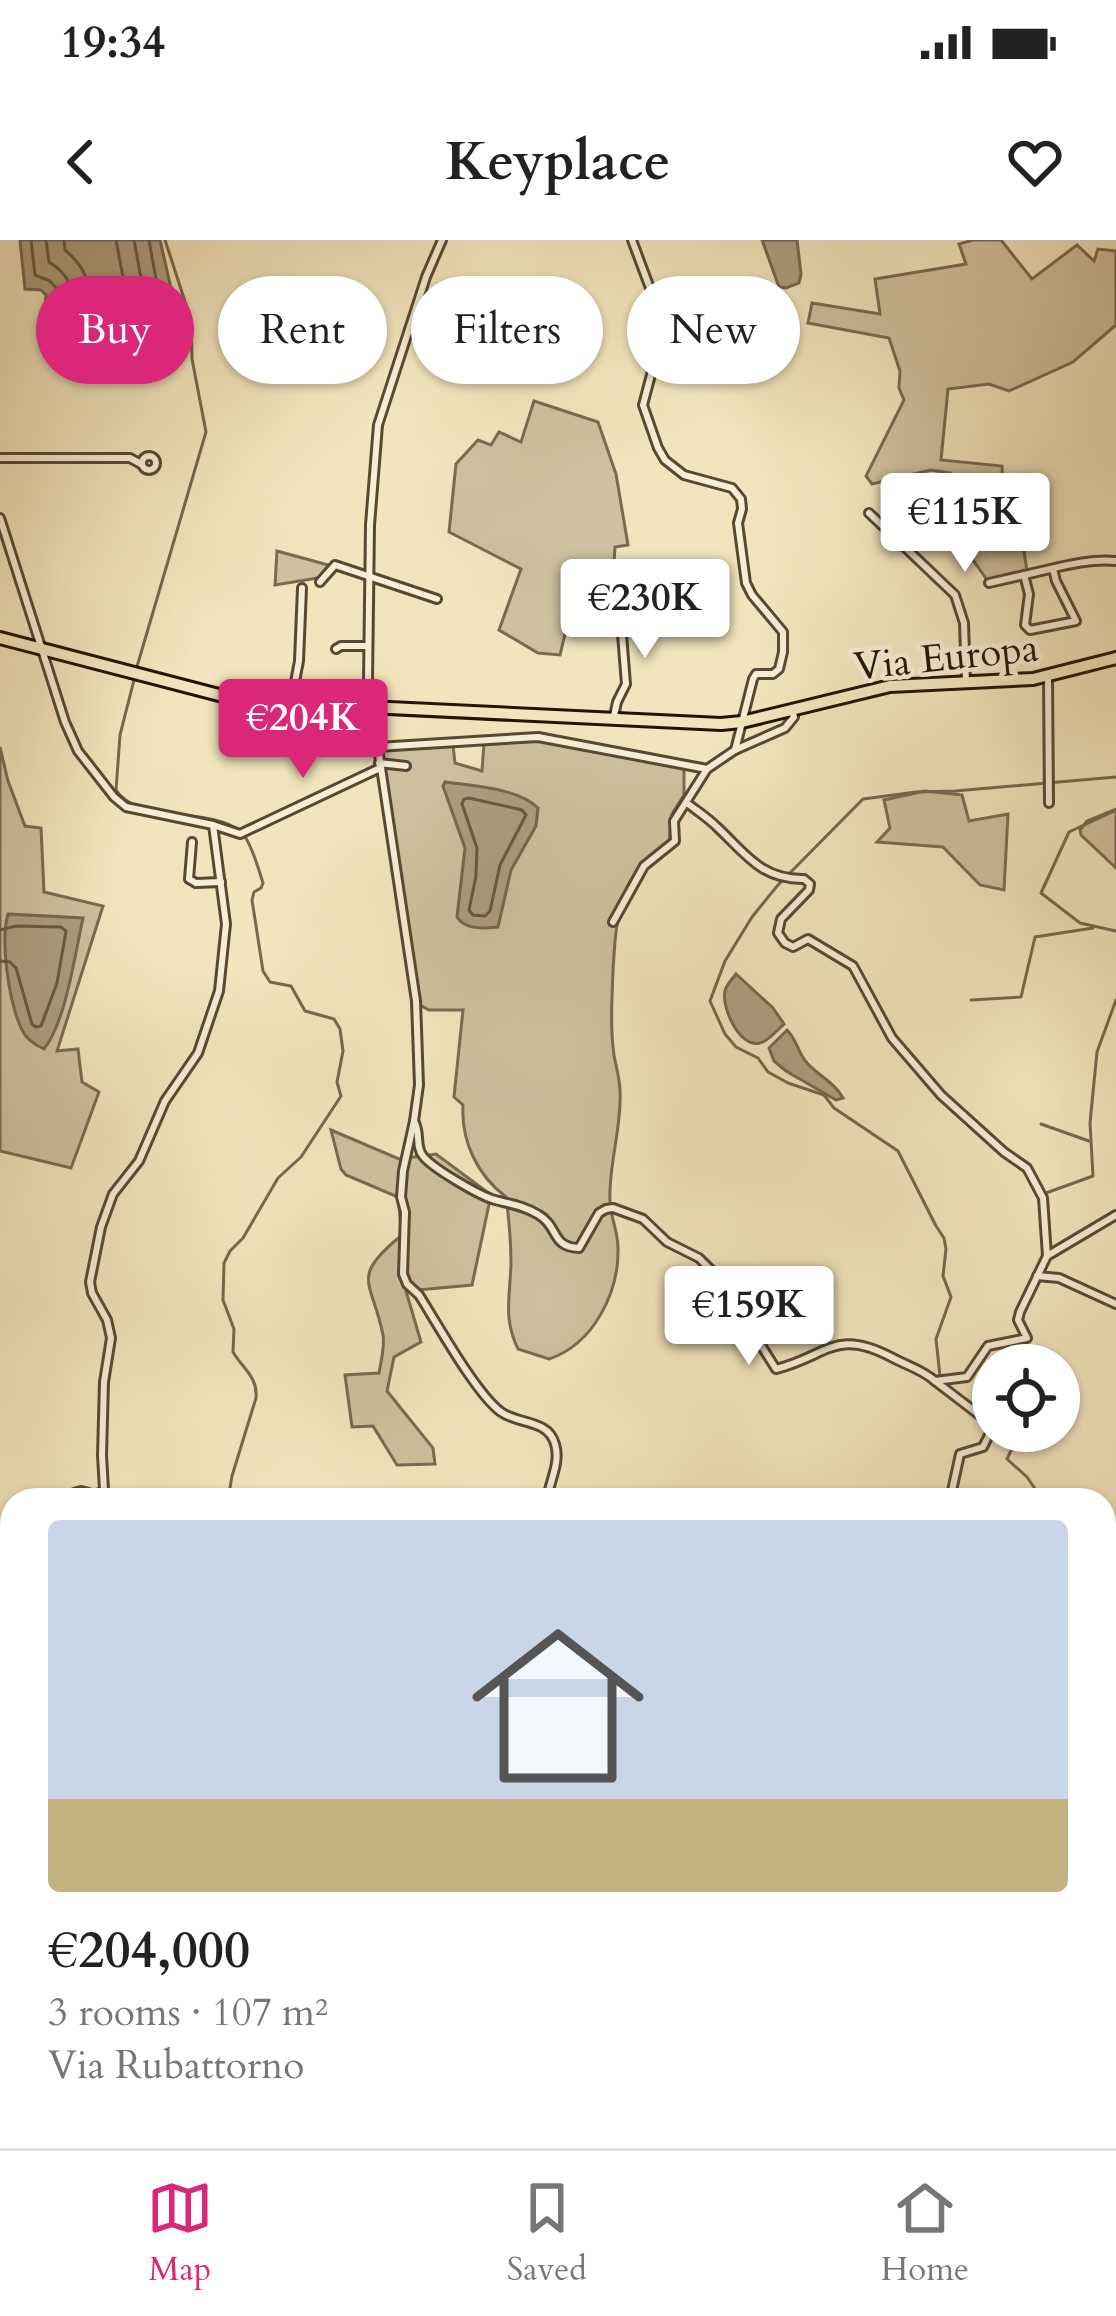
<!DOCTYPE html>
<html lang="en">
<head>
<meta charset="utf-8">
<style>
  :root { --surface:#fff; --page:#f2f2f2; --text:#222; --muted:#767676; --line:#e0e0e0; --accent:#db2777 }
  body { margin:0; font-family:Cardo,serif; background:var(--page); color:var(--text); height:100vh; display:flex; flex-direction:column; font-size:45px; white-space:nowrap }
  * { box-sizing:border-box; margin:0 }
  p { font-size:39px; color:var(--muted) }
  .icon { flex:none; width:66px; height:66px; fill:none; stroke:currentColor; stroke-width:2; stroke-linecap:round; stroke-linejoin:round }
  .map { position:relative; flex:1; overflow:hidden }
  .side { position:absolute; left:0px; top:1248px; width:1116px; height:660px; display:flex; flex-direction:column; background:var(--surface); border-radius:36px 36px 0 0; box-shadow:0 3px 9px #0004 }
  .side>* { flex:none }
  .top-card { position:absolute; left:36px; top:36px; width:1044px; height:108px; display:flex; gap:24px }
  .controls { position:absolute; left:972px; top:1104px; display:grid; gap:24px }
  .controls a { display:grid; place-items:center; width:108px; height:108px; border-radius:50%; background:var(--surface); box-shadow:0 3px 9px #0004; font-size:60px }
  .price { position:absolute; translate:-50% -102px; padding:0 27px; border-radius:12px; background:#fff; color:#222; font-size:39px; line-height:78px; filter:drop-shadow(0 3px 6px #0008) }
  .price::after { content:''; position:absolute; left:50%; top:72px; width:36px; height:27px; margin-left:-18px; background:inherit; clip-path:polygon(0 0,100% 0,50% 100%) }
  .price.active { background:var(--accent); color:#fff }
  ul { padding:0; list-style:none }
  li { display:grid; align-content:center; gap:24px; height:636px; padding:0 48px }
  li+li { border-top:3px solid var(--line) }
  li span { display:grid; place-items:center; height:372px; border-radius:12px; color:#555 }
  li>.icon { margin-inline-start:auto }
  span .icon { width:216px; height:216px; fill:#fffc; stroke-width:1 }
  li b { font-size:51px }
  .pill { padding:0 42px; border-radius:54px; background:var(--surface); box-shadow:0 3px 9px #0004; font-size:42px; line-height:108px }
  .pill.active { background:var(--accent); color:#fff }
  .status { display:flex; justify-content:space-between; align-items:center; height:84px; padding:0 60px; background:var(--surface); direction:ltr }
  .status svg { height:33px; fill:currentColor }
  header { display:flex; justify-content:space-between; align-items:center; height:156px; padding:0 48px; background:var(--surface); font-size:54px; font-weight:800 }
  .tabs { display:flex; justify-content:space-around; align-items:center; height:168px; border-top:3px solid var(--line); background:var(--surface); font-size:33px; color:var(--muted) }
  .tabs a { display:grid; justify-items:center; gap:6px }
  .tabs .active { color:var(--accent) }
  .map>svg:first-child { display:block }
  .green { fill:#cfc19e; stroke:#7a6a51; stroke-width:3 }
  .water { fill:#ac9e7e; stroke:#76674d; stroke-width:3 }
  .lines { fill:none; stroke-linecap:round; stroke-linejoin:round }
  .shore { stroke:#685941; stroke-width:3 }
  .stream { stroke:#76674d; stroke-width:3 }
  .minor-casing { stroke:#584832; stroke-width:12 }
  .major-casing { stroke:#251404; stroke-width:16 }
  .minor { stroke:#f7eed4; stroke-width:6 }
  .major { stroke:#f2e5bd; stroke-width:10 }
  .labels { text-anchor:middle; stroke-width:9; stroke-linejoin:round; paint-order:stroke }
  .street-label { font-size:39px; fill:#251404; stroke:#f7eed4 }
</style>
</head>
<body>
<div class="status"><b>19:34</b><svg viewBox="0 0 49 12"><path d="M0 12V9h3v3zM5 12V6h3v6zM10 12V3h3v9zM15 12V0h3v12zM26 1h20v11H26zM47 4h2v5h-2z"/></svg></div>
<header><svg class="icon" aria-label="back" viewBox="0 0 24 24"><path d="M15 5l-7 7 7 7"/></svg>Keyplace<svg class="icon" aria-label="heart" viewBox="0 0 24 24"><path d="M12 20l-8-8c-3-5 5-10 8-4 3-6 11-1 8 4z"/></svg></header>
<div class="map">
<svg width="1116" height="1908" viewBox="0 0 1116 1908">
  <rect width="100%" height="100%" fill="#f2e5bd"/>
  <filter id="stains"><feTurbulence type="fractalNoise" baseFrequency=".00167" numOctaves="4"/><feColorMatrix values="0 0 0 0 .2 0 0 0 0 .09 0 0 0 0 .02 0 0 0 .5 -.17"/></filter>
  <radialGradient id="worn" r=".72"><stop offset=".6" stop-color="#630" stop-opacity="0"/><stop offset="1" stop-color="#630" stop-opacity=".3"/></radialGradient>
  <!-- green -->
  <g class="green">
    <path d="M 973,0 L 1001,0 L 1032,39 L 1077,5 L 1094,21 L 1098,9 L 1116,11 L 1116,85 L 1073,122 L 1009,151 L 989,144 L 948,149 L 941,220 L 1002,226 L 1004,262 L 1019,279 L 1027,331 L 988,341 L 955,295 L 946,276 L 950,233 L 931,230 L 872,244 L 866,236 L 904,160 L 899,148 L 900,131 L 889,98 L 808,83 L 812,63 L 880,74 L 875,39 L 966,24 L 959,4 Z"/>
    <path d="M 534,161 L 598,182 L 616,234 L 628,305 L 615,307 L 613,339 L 578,340 L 560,415 L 538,413 L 499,390 L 521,329 L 449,292 L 456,224 L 478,200 L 491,205 L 499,192 L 521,202 Z"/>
    <path d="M 277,311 L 328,325 L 328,332 L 324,332 L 324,337 L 275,345 Z"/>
    <path d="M 536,499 L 684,528 L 684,555 L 672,574 L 669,604 C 618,631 616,680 613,731 C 612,759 610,787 614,815 C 616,827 620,839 620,851 C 622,888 608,926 610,962 C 611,978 618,992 618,1008 C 619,1052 594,1104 549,1119 L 518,1109 C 503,1078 510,1057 511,1024 C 511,1001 509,979 506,957 C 477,935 461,901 463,865 L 454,857 L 463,770 L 429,770 L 420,765 L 380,509 L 453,505 L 455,523 L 482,531 L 484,503 Z"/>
    <path d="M 0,507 L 8,541 L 25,586 L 41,588 L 44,652 L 103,666 L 57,811 L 78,809 L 82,842 L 99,852 L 71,928 L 0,911 Z"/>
    <path d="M 925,551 L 962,555 L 969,581 L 1008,574 L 1004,650 L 980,645 L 943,607 L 877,602 L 890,588 L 884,560 Z"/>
    <path d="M 1116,569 L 1116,628 L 1081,595 L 1080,590 L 1087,581 Z"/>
    <path d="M 331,890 L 399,919 L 436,914 L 491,955 L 472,1045 L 406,1051 L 421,1102 L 394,1117 L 387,1151 L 433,1208 L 435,1224 L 397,1225 L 373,1186 L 352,1187 L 345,1135 L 379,1133 C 381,1121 385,1107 383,1095 C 372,1040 349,1038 402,995 L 398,957 L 346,935 L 341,929 Z"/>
    <path d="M 156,1896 L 931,1896 L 943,1908 L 146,1908 Z"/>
  </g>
  <!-- water -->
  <g class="water">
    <path d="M 20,0 L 160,0 L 178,79 L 180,114 L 54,128 L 45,68 L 46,55 L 41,50 L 25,49 Z"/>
    <path d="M 762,0 L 797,0 L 801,34 L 799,43 L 786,48 L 779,47 Z"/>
    <path d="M 445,542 C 473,546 518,548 538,568 L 536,586 L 511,630 L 498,687 C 484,689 465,690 457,677 L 465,608 L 443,546 Z"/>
    <path d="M 8,674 L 83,678 C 75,714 66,781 44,809 C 35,805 27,800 22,790 C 9,763 0,701 8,674 Z"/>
    <path d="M 736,734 L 773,768 L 784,784 C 777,790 769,801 760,803 C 740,809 721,767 725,751 C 726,745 732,739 736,734 Z"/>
    <path d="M 787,790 C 797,800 798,813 807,823 C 819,836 834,842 843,858 L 836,860 L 786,831 L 774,821 L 769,808 Z"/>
  </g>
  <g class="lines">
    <!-- shore -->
    <g class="shore">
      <path d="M 31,0 L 35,35 L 50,41 L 57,49 L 64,109 L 70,114 L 167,101 L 149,0"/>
      <path d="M 46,0 L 49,22 C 80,41 71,61 76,93 L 82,98 L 146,90 L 150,87 L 134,0"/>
      <path d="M 64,0 L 65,10 C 88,29 90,45 91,73 L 97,77 L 125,73 L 129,69 L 116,0"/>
      <path d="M 469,558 L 522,570 L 526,575 L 500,625 L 490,671 L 485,676 L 473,675 L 469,670 L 476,636 L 477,608 L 462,564 L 464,559 Z"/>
      <path d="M 0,690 L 16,686 L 61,687 L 66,691 L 57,743 L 41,786 L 36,787 L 32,784 L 16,728 L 10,722 L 0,721"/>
    </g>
    <!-- stream -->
    <g class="stream">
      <path d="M 136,430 L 206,192 L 192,119 L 191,80 L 165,0"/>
      <path d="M 134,440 L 120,495 L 116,550 C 135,582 210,567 240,591 C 250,598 259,630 263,643 L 261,648 L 254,652 L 252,660 L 263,731 L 270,742 L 291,746 L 305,771 L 334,779 L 340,789 L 343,811 L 337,842 L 341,856 L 301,917 L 278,938 L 243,998 L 230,1011 L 224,1023 L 223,1060 L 234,1089 L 233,1112 C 243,1129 258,1137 256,1158 L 232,1236 L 228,1260"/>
      <path d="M 1116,570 L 1069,592 L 1041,653 L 1080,683 L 1116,691"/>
      <path d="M 971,760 L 1021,757 L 1035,697 L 1093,688"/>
      <path d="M 1041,884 L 1089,901"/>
      <path d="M 1046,953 L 1093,936 L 1090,883 L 1097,812 L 1116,760"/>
      <path d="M 940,1136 L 936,1099 L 951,1057 L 943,1036 L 946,1009 L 944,998 L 936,986 L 898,911 L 834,868 L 824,855 L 788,843 L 768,832 L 758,818 L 736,807 L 725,794 L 710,761 L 725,721 L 752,677 L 778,645 L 863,559 L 916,552 L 955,551 L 1116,537"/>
      <path d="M 968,1163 L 993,1176"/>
      <path d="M 1010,1191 L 1015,1202 L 1007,1219 L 1027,1237 L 1040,1256 L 1048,1260"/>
      <path d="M 1104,1329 L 1108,1340 L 1104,1353"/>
      <path d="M 1104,1355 L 1116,1381"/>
      <path d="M 1104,1600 L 1116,1605"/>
      <path d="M 1104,1742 L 1113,1682 L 1111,1654 L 1116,1646"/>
      <path d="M 766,1896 L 772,1908"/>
      <path d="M 78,1908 L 79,1896"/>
      <path d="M 489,1908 L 492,1896"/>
      <path d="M 583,1908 L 588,1896"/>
    </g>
    <defs>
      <g id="minor">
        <path d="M 442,0 L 426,37 L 378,185 L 370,285 L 368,441 L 416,761 L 419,845 L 414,881 L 403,931 L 401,957 L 405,972 L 403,1034 L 407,1044 L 419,1055 C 437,1083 476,1154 501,1172 C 519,1185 548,1179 555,1204 C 561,1223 549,1242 547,1260"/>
        <path d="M 632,0 L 660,75 L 652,131 L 643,165 L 658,208 L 665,220 L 684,235 L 732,248 L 741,259 L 742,269 L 738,283 L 746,343 L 752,355 L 783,392 L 783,412 L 779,429 L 773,434 L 756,434 L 753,439 L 735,510"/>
        <circle cx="149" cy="223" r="7"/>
        <path d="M 0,218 L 130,218 L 141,224"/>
        <path d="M 869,273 L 955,355 L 964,383 L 966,442"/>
        <path d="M 0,278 L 65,482 L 78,511 L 114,557 L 126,567 L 213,585 L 240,594 L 380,528"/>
        <path d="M 1053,329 L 1056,341 L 1076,381 L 1030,390 L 1025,385 L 1029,354 L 1024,335 C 1053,329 1086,318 1116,321"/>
        <path d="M 320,342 L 335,325 L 437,359"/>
        <path d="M 989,343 L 1024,335"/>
        <path d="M 336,409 L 341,406 L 367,406"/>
        <path d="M 1048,437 L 1049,563"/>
        <path d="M 291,463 L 299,421 L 302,348"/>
        <path d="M 614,476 L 617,462 L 626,444 L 619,357"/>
        <path d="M 377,507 L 538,497 L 707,529"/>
        <path d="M 379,523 L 406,526"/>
        <path d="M 687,563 C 697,571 708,578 717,587 C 745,613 761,640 804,639 L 810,644 L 809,650 L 781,679 L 778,693 L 785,703 L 793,707 L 808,699 L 853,726 L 892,798 L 941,855 L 1004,912 L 1027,928 L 1043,958 L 1047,1016"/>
        <path d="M 192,602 L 189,639 L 196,643"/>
        <path d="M 196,643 L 221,642"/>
        <path d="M 613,682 L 644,626 L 675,601 L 674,581 L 707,529 L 735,510 L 785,488 L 794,477 L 792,469"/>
        <path d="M 414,881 C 421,892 415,907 423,916 C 432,928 480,956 495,960 C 510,964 525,966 539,975 C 559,987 551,1007 579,1008 L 599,973 L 606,969 L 613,968 L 643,979 L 667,1002 L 699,1018 L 718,1037 L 776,1129 C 828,1116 835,1087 893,1118 C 908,1126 923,1130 935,1141 L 967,1137 L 988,1106 L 1027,1098 L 1018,1080 L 1020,1072 L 1047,1016 L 1116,975"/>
        <path d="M 1037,1036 L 1059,1038 L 1116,1064"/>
        <path d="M 935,1141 L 982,1177 L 991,1191 L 983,1207 L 960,1214 L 950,1260"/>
        <path d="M 71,1260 L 74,1253 L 81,1251 L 96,1255 L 104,1250 L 102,1215 L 104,1142 L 111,1098 L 107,1080 L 92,1053 L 90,1042 L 101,987 L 113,954 L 139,921 L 165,861 L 198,813 L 219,751 L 226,684 L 213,585"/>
        <path d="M 0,1474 L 12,1487"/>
        <path d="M 0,1690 L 4,1667 L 12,1650"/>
        <path d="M 0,1717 L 3,1731 L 0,1747"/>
        <path d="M 0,1776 L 12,1784"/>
        <path d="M 0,1791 L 12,1813"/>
        <path d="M 1104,1883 L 1116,1897"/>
        <path d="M 997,1896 C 1031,1908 1068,1885 1098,1908"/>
        <path d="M 6,1908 L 11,1899 L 12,1854"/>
        <path d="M 171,1908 L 172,1896"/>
      </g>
      <path id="major" d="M 0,398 L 242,461 L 721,484 L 742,482 L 890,446 L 1033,439 L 1116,418"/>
    </defs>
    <!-- minor casing -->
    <use href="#minor" class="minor-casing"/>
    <!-- major casing -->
    <use href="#major" class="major-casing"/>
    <!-- minor -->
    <use href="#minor" class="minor"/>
    <!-- major -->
    <use href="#major" class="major"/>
  </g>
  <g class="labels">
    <!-- street labels -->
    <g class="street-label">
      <text transform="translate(946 416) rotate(-6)" y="14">Via Europa</text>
    </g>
  </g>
  <rect width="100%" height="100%" filter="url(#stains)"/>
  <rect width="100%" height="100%" fill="url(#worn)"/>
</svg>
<div class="controls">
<a><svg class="icon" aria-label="locate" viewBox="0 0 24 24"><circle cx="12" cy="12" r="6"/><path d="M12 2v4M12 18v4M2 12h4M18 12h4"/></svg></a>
</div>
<b class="price" style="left:965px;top:335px">€115K</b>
<b class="price" style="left:645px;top:421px">€230K</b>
<b class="price active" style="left:303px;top:541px">€204K</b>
<b class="price" style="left:749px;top:1128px">€159K</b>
<div class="top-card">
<a class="pill active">Buy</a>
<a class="pill">Rent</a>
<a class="pill">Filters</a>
<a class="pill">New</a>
</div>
<section class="side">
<ul>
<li><span style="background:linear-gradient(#c9d6e8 75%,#c2b280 0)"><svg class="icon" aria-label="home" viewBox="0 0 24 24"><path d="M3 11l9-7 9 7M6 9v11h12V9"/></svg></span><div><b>€204,000</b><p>3 rooms · 107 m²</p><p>Via Rubattorno</p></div></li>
</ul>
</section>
</div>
<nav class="tabs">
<a class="active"><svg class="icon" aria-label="map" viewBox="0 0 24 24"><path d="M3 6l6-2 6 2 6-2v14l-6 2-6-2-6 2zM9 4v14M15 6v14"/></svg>Map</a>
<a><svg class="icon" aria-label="saved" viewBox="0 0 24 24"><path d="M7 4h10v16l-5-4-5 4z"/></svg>Saved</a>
<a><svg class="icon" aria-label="home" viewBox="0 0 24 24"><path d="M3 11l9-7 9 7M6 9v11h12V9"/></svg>Home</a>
</nav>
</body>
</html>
